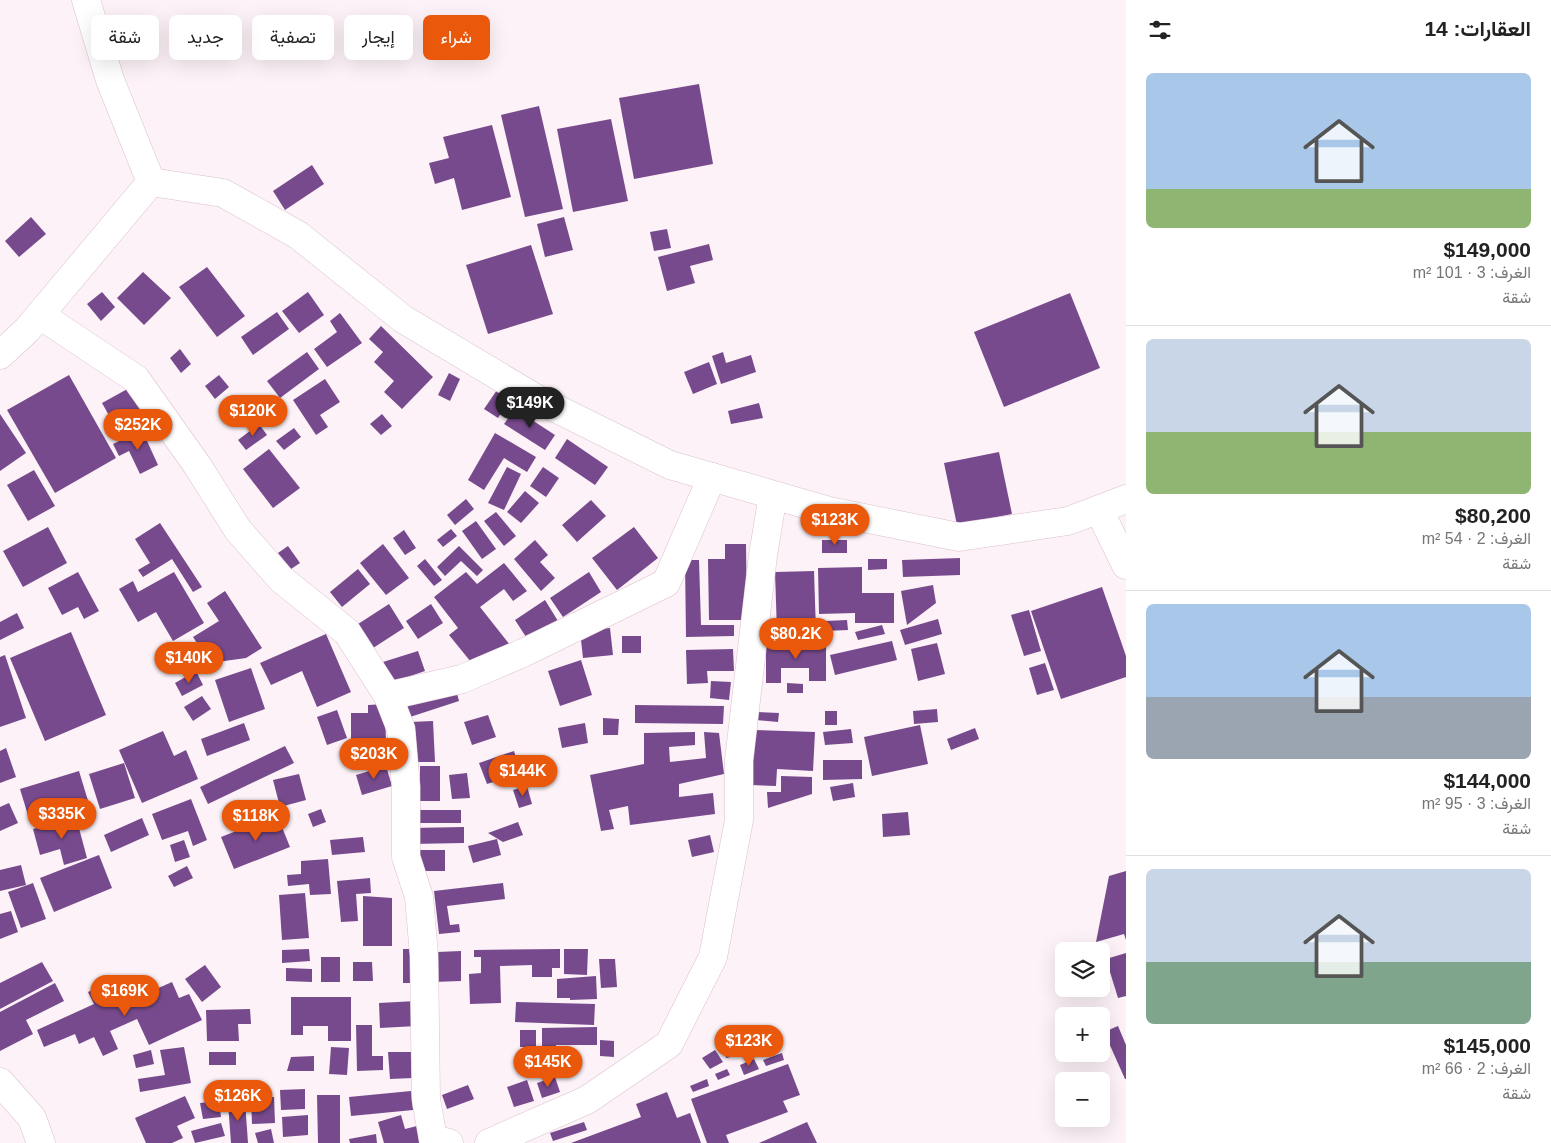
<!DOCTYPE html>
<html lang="ar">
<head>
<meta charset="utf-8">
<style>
  :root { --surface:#fff; --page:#f2f2f2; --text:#222; --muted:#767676; --line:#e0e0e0; --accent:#ea580c }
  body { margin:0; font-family:Helvetica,Vazirmatn,sans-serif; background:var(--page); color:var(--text); direction:rtl; height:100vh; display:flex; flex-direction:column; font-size:19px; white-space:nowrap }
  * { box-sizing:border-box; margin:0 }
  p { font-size:16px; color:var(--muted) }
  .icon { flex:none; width:28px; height:28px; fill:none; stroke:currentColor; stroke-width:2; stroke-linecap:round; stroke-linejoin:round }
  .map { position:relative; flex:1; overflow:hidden; direction:ltr }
  .details { display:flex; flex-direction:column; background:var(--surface); width:425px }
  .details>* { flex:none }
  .banner { position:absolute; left:15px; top:15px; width:475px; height:45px; direction:rtl; display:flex; gap:10px }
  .controls { position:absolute; left:1055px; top:942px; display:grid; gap:10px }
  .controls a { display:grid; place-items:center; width:55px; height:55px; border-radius:8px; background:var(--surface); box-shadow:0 5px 20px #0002; font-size:25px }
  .price { position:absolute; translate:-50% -42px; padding:0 11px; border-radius:18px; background:var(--accent); color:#fff; font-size:16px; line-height:32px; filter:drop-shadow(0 1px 2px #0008) }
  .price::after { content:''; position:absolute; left:50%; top:30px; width:15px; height:11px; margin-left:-8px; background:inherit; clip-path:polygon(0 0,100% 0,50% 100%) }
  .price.active { background:#222; color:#fff }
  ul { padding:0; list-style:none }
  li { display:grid; align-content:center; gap:10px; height:265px; padding:0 20px }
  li+li { border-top:1px solid var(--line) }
  li span { display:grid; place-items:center; height:155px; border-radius:8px; color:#555 }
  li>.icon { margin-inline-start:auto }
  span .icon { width:90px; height:90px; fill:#fffc; stroke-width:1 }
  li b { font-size:21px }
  h2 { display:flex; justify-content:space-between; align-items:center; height:60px; padding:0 20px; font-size:21px }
  .chip { padding:0 18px; border-radius:8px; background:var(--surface); box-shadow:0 5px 20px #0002; font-size:18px; line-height:45px }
  .chip.active { background:var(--accent); color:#fff }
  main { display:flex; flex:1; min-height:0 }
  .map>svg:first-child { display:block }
  .building { fill:#774a8d }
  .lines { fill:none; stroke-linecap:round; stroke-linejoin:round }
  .minor-casing { stroke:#dac1cf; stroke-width:29 }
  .minor { stroke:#fff; stroke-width:28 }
</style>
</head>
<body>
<main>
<section class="details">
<h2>العقارات: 14<svg class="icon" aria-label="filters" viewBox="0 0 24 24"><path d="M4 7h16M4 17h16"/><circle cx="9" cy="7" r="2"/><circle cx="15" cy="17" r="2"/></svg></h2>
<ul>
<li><span style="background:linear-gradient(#a9c7e8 75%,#8fb573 0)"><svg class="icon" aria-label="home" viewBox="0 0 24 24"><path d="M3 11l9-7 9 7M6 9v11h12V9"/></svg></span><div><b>$149,000</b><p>الغرف: 3 · 101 m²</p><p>شقة</p></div></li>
<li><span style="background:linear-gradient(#c9d6e8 60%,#8fb573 0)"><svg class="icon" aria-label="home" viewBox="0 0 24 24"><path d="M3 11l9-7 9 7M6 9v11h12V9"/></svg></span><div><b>$80,200</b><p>الغرف: 2 · 54 m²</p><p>شقة</p></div></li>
<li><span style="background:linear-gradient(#a9c7e8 60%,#9aa5b1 0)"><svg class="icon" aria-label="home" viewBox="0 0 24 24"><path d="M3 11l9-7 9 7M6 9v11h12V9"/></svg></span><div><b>$144,000</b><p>الغرف: 3 · 95 m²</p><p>شقة</p></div></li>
<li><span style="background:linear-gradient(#c9d6e8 60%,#7fa58c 0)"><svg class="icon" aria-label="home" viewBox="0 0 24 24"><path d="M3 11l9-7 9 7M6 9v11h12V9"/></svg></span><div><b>$145,000</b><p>الغرف: 2 · 66 m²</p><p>شقة</p></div></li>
</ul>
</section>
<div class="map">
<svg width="1126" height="1143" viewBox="0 0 1126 1143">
  <rect width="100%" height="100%" fill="#fcf2f7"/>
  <!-- building -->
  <g class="building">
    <path d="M 699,84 L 713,164 L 634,179 L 619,98 Z"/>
    <path d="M 539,106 L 563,209 L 525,217 L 501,115 Z"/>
    <path d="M 611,119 L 628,201 L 573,212 L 557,129 Z"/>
    <path d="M 492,125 L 511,197 L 462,210 L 454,178 L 435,184 L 429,163 L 449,158 L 443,137 Z"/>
    <path d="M 312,165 L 324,184 L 285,210 L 273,191 Z"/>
    <path d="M 31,217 L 46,234 L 19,257 L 5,241 Z"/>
    <path d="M 564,217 L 573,250 L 545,257 L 537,224 Z"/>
    <path d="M 667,229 L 671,248 L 654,251 L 650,232 Z"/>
    <path d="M 709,244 L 713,260 L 690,266 L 695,283 L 667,291 L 658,257 Z"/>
    <path d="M 531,245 L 553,314 L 488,334 L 466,265 Z"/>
    <path d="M 207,267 L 245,316 L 217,337 L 179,287 Z"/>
    <path d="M 143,272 L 171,298 L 144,325 L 117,298 Z"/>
    <path d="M 102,292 L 115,307 L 101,321 L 87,304 Z"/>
    <path d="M 308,292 L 324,315 L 299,333 L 282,311 Z"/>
    <path d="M 1070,293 L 1100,368 L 1004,407 L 974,332 Z"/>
    <path d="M 277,312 L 289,329 L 253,355 L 241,337 Z"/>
    <path d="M 340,313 L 362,343 L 327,367 L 314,349 L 337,332 L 330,321 Z"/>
    <path d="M 381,326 L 433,377 L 402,409 L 384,392 L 394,381 L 374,362 L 383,352 L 369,339 Z"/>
    <path d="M 180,349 L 191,364 L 181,373 L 170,358 Z"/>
    <path d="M 307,352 L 319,369 L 280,398 L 267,381 Z"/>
    <path d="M 723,352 L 726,363 L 751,355 L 756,372 L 721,384 L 712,356 Z"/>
    <path d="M 709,362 L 717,384 L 693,394 L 684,372 Z"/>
    <path d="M 449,373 L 460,379 L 450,401 L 438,395 Z"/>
    <path d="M 69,375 L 116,458 L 55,493 L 7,410 Z"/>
    <path d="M 219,375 L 229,387 L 215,399 L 205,386 Z"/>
    <path d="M 325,379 L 340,402 L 320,415 L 328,427 L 316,435 L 293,400 Z"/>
    <path d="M 131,387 L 149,419 L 120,435 L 102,403 Z"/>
    <path d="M 497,390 L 511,398 L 498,418 L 484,409 Z"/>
    <path d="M 235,403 L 243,415 L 232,422 L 224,411 Z"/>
    <path d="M 759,403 L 763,418 L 731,424 L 728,411 Z"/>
    <path d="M 515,409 L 555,435 L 545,450 L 504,424 Z"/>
    <path d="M 0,414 L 26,453 L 0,471 Z"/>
    <path d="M 382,414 L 392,426 L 381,435 L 370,424 Z"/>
    <path d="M 259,424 L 267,435 L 246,450 L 238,440 Z"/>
    <path d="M 294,428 L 301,437 L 284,450 L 276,441 Z"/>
    <path d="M 142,430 L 158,465 L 140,474 L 129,451 L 119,456 L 113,444 Z"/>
    <path d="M 495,433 L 536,457 L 527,472 L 504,458 L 484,490 L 468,480 Z"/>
    <path d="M 567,439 L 608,467 L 595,485 L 555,458 Z"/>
    <path d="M 269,449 L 300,488 L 273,508 L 243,469 Z"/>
    <path d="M 999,452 L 1012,514 L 957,525 L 944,463 Z"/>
    <path d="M 507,467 L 521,474 L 504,510 L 488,503 Z"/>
    <path d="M 543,467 L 559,478 L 546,497 L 530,486 Z"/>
    <path d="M 34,470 L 55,506 L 28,521 L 7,485 Z"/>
    <path d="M 525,491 L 539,503 L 521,523 L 507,512 Z"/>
    <path d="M 466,499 L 474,509 L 455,525 L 447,515 Z"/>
    <path d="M 591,500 L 606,516 L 577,542 L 562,525 Z"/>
    <path d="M 496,512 L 516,536 L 504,546 L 484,521 Z"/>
    <path d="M 476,521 L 496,549 L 482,559 L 462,531 Z"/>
    <path d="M 160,523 L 202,587 L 193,592 L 172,559 L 143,577 L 138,570 L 150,563 L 135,539 Z"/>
    <path d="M 48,527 L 67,563 L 23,587 L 3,551 Z"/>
    <path d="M 634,527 L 658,558 L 617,590 L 592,558 Z"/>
    <path d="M 451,529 L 457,536 L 443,547 L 437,540 Z"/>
    <path d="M 404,530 L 416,548 L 405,555 L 393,538 Z"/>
    <path d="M 535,540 L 548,555 L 540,562 L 555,578 L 541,591 L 514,559 Z"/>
    <rect x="822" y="540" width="25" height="13"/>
    <path d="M 383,544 L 409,578 L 386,595 L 360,563 Z"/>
    <path d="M 725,544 L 746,544 L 747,620 L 709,620 L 708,559 L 725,559 Z"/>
    <path d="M 288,546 L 300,563 L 291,569 L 278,553 Z"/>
    <path d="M 459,546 L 483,570 L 477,576 L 461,561 L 445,576 L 437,567 Z"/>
    <path d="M 960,558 L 960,575 L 903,577 L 902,560 Z"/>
    <path d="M 425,559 L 442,580 L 434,586 L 417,566 Z"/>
    <path d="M 868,559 L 887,559 L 887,569 L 868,570 Z"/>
    <path d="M 685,560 L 699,560 L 701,625 L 734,625 L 734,636 L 686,637 Z"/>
    <path d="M 504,563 L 527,591 L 513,601 L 504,589 L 480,607 L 510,645 L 471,662 L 449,635 L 458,628 L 434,597 L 466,572 L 477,584 Z"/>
    <path d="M 862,567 L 862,593 L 894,593 L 894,623 L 855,623 L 855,613 L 819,614 L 818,568 Z"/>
    <path d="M 358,569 L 370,584 L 342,607 L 330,592 Z"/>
    <path d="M 814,571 L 816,632 L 777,632 L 775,572 Z"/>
    <path d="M 78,572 L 99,611 L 84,619 L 78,607 L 62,615 L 48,588 Z"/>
    <path d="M 174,572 L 204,623 L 173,641 L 156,612 L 138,622 L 119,589 L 133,581 L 138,592 Z"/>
    <path d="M 589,572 L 601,592 L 563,617 L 550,598 Z"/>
    <path d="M 933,585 L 936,603 L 907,625 L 901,591 Z"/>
    <path d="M 1102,587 L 1126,656 L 1126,677 L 1061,699 L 1031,611 Z"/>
    <path d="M 225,591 L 262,648 L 246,658 L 210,663 L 193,637 L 219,621 L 207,603 Z"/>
    <path d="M 545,600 L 558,621 L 528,640 L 515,620 Z"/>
    <path d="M 389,604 L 404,628 L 370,650 L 355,626 Z"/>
    <path d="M 431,604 L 443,623 L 418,639 L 406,621 Z"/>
    <path d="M 1029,610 L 1041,651 L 1024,656 L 1011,615 Z"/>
    <path d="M 17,613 L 24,628 L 0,640 L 0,622 Z"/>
    <path d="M 938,619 L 942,634 L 905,645 L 900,630 Z"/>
    <path d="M 847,620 L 848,630 L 825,631 L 825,621 Z"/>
    <path d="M 882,625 L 885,634 L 858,640 L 855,632 Z"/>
    <path d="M 610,628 L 613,655 L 583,658 L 580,631 Z"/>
    <path d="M 71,632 L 106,715 L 45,741 L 10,658 Z"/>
    <path d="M 326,634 L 351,692 L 317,707 L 302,671 L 271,685 L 260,663 Z"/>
    <rect x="622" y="636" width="19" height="17"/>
    <path d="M 892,641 L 897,660 L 835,675 L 830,655 Z"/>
    <path d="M 766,643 L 826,643 L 826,681 L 809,681 L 809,668 L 781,668 L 781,683 L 766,683 Z"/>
    <path d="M 937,643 L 945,674 L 918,681 L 911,649 Z"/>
    <path d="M 733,649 L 734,671 L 707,671 L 708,683 L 687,684 L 686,650 Z"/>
    <path d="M 418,651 L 425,671 L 390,683 L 383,662 Z"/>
    <path d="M 5,655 L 26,718 L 0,727 L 0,657 Z"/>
    <path d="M 581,660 L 592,695 L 560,706 L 548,671 Z"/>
    <path d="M 1045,663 L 1054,690 L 1037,695 L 1029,668 Z"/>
    <path d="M 251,668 L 265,709 L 229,722 L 215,680 Z"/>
    <path d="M 196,671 L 203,685 L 182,696 L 175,683 Z"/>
    <path d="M 711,681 L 731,682 L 729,700 L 710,698 Z"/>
    <path d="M 787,683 L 803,684 L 803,693 L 787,693 Z"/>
    <path d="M 456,690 L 459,701 L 410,717 L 406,705 Z"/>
    <path d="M 202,696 L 211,709 L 193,721 L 184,707 Z"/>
    <path d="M 385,704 L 386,743 L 351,743 L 351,713 L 368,713 L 368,705 Z"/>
    <path d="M 635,705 L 724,706 L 723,724 L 635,723 Z"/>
    <path d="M 937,709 L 938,722 L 914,724 L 913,711 Z"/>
    <path d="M 337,710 L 347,738 L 327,745 L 317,717 Z"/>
    <rect x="825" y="711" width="12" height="14"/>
    <path d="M 756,712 L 779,713 L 778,722 L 756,720 Z"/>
    <path d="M 488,715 L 496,737 L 472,745 L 464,722 Z"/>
    <path d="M 603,718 L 619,719 L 618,735 L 603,735 Z"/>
    <path d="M 433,721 L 435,762 L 411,762 L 410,722 Z"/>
    <path d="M 244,723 L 250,740 L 207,756 L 201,739 Z"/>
    <path d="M 585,723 L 588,743 L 562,748 L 558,728 Z"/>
    <path d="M 920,725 L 928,764 L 872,776 L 864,737 Z"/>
    <path d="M 975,728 L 979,739 L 951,750 L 947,739 Z"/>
    <path d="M 851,729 L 853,743 L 825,745 L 823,732 Z"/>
    <path d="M 753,730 L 815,732 L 813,771 L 777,769 L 776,786 L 751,785 Z"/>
    <path d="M 163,731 L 174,756 L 186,750 L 198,779 L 142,803 L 119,750 Z"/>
    <path d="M 695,732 L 695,745 L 669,747 L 670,762 L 706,758 L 704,732 L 719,733 L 724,774 L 679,784 L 679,797 L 713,793 L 715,814 L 630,825 L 628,806 L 609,810 L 614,829 L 601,831 L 590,775 L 644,764 L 644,733 Z"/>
    <path d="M 285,746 L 294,763 L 208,804 L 200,787 Z"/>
    <path d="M 6,748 L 16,777 L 0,783 L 0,751 Z"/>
    <path d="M 514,751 L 521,773 L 487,784 L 479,763 Z"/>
    <path d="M 823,760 L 862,760 L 862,779 L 823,780 Z"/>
    <path d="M 124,763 L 135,798 L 100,809 L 89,774 Z"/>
    <path d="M 386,766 L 392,786 L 362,795 L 356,775 Z"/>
    <rect x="420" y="766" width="20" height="35"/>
    <path d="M 79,771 L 89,804 L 30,822 L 20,789 Z"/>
    <path d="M 467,773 L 470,798 L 452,799 L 449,775 Z"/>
    <path d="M 299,774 L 306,800 L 280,807 L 273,780 Z"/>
    <path d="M 781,776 L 812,777 L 812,794 L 768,808 L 767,792 L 781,792 Z"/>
    <path d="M 853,783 L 855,797 L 833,801 L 830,787 Z"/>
    <path d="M 527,786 L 532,804 L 519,808 L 513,790 Z"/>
    <path d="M 191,799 L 207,840 L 193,846 L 188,831 L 162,840 L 152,814 Z"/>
    <path d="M 9,803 L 18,823 L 0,831 L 0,807 Z"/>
    <path d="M 321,809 L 326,822 L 313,827 L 308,814 Z"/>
    <rect x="410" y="810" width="51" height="13"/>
    <path d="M 908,812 L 910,835 L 883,837 L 882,814 Z"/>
    <path d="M 277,815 L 290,847 L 234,869 L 221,837 Z"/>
    <path d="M 76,817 L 87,858 L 64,865 L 60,849 L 40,855 L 33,829 Z"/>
    <path d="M 142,818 L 149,835 L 111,852 L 104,835 Z"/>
    <path d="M 518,822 L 523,835 L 503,842 L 488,833 Z"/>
    <path d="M 464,827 L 464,843 L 411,844 L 411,828 Z"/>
    <path d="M 710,835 L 714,852 L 692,857 L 688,840 Z"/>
    <path d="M 363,837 L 365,852 L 332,855 L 330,840 Z"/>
    <path d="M 497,839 L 501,855 L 473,863 L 468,846 Z"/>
    <path d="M 184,840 L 190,857 L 175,862 L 170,845 Z"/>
    <rect x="412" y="850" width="33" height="21"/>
    <path d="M 99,855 L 112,888 L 54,912 L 40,878 Z"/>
    <path d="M 328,859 L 331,894 L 310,895 L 309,884 L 288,886 L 287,875 L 301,874 L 301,861 Z"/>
    <path d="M 21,865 L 26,885 L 0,891 L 0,870 Z"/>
    <path d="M 187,866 L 193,878 L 174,887 L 168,876 Z"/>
    <path d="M 1126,871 L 1126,940 L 1124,934 L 1096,942 L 1109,876 Z"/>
    <path d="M 370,878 L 371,893 L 356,894 L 358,921 L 341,922 L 337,881 Z"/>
    <path d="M 33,883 L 46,919 L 21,928 L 8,892 Z"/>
    <path d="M 503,883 L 505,899 L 447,906 L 450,925 L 459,924 L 460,932 L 439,934 L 434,891 Z"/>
    <path d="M 305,893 L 309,938 L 282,940 L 279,895 Z"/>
    <path d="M 363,896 L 392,898 L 392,946 L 363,946 Z"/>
    <path d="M 11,911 L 18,932 L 0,939 L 0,914 Z"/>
    <path d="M 309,949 L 310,961 L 282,963 L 282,950 Z"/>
    <rect x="403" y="949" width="10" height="34"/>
    <path d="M 560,949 L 560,968 L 552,968 L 552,977 L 532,977 L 532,965 L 500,966 L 501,1003 L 470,1004 L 469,974 L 481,973 L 481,957 L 474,957 L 474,950 Z"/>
    <path d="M 564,949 L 588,949 L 587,975 L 564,974 Z"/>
    <path d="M 461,951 L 461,981 L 433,982 L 437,952 Z"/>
    <path d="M 1126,953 L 1126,996 L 1118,998 L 1106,959 Z"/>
    <rect x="321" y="957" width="19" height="25"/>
    <path d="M 599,959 L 615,959 L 617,987 L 601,988 Z"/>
    <path d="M 42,962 L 53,981 L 0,1009 L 0,983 Z"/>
    <path d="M 353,962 L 372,962 L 373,981 L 353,981 Z"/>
    <path d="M 205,965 L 221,987 L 202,1002 L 185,979 Z"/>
    <path d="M 286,968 L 312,969 L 312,982 L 286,981 Z"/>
    <path d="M 596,976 L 597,999 L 570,1000 L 570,998 L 557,998 L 557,979 Z"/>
    <path d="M 110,982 L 120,1005 L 172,982 L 179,998 L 189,994 L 202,1020 L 149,1045 L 137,1019 L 110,1031 L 118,1049 L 103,1056 L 94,1037 L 79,1044 L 75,1034 L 44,1047 L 37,1030 L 94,1004 L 88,992 Z"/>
    <path d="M 55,983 L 64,1001 L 26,1020 L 33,1034 L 0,1051 L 0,1012 Z"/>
    <path d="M 291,997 L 351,997 L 351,1041 L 328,1041 L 328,1026 L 303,1026 L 303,1035 L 291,1035 Z"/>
    <path d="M 416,1001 L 417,1026 L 380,1028 L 379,1003 Z"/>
    <path d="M 516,1002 L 595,1004 L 594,1025 L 515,1022 Z"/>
    <path d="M 250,1009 L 251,1024 L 238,1024 L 239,1041 L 207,1041 L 206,1010 Z"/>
    <path d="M 356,1025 L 372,1025 L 372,1056 L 383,1056 L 383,1070 L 357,1071 Z"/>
    <path d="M 1118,1026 L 1126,1045 L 1126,1079 L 1125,1079 L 1104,1032 Z"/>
    <path d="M 597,1027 L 597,1045 L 556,1045 L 557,1072 L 540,1073 L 523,1065 L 523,1056 L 542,1056 L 542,1028 Z"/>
    <rect x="520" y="1030" width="16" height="17"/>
    <path d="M 600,1040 L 614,1041 L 614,1057 L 600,1056 Z"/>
    <path d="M 742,1040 L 745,1054 L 726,1058 L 724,1043 Z"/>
    <path d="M 184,1047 L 191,1083 L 140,1092 L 138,1079 L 165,1075 L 160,1050 Z"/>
    <path d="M 331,1047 L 349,1048 L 347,1075 L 329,1074 Z"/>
    <path d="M 151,1050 L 154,1064 L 136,1068 L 133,1055 Z"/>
    <path d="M 715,1050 L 723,1062 L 710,1069 L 702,1058 Z"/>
    <rect x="209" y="1052" width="27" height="13"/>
    <path d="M 388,1052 L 412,1052 L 413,1078 L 390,1079 Z"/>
    <path d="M 782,1053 L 784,1060 L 766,1066 L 763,1060 Z"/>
    <path d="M 314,1056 L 314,1071 L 287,1071 L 291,1057 Z"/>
    <path d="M 754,1059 L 759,1069 L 744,1075 L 740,1065 Z"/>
    <path d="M 788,1064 L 800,1095 L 783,1101 L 788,1112 L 726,1135 L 729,1143 L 707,1143 L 691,1099 Z"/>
    <path d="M 727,1069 L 730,1075 L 718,1080 L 715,1074 Z"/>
    <path d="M 555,1077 L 560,1092 L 542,1098 L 537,1083 Z"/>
    <path d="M 707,1079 L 709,1086 L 693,1092 L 690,1086 Z"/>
    <path d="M 527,1080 L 534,1101 L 514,1107 L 507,1087 Z"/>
    <path d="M 468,1085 L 474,1099 L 447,1109 L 442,1095 Z"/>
    <path d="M 305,1089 L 305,1109 L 281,1110 L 280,1090 Z"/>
    <path d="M 411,1091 L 413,1110 L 351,1116 L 349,1097 Z"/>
    <path d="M 667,1092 L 677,1118 L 690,1113 L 701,1143 L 571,1143 L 641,1117 L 636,1104 Z"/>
    <path d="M 317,1095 L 340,1095 L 340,1143 L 318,1143 Z"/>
    <path d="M 185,1096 L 195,1118 L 177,1126 L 183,1138 L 172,1143 L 146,1143 L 135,1118 Z"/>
    <path d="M 251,1097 L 274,1097 L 275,1123 L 252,1124 Z"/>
    <path d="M 219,1101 L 221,1117 L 203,1119 L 200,1103 Z"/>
    <path d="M 245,1101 L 248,1143 L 231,1143 L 228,1103 Z"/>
    <path d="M 308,1115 L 308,1135 L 283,1137 L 282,1117 Z"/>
    <path d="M 401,1115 L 405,1129 L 417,1126 L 423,1143 L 384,1143 L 378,1122 Z"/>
    <path d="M 584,1122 L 587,1130 L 553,1141 L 550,1133 Z"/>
    <path d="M 807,1122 L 817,1143 L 759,1143 Z"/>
    <path d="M 221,1123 L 225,1136 L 195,1143 L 191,1131 Z"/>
    <path d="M 271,1129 L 274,1143 L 258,1143 L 255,1133 Z"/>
    <path d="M 376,1134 L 377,1143 L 350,1143 L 349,1139 Z"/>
  </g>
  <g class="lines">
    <defs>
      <g id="minor">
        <path d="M 86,0 L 110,80 L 151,182 L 223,193 L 298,235 L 403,319 L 537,399 L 670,465 L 829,511 L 959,537 L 1068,521 L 1126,499"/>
        <path d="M 40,315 L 136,379 L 197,465 L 238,530 L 281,579 L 347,632 L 388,696 L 401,729 L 406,787 L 406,857 L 419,897 L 424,955 L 426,1099 L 433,1139 L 449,1143"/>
        <path d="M 0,355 L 27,330 L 151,182"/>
        <path d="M 1099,510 L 1126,565"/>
        <path d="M 388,696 L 462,679 L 523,653 L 666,583 L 712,477"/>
        <path d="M 0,1082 L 32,1118 L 41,1143"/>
        <path d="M 489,1143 L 587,1100 L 669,1044 L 713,957 L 739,820 L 739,760 L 763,555 L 773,495"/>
      </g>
    </defs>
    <!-- minor casing -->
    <use href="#minor" class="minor-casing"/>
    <!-- minor -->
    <use href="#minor" class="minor"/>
  </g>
</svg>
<div class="controls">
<a><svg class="icon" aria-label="layers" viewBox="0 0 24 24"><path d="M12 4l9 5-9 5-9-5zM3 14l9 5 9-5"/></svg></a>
<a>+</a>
<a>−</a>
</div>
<b class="price active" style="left:530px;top:429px">$149K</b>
<b class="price" style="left:253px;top:437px">$120K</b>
<b class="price" style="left:138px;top:451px">$252K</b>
<b class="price" style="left:835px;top:546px">$123K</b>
<b class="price" style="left:796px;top:660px">$80.2K</b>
<b class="price" style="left:189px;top:684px">$140K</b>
<b class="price" style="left:374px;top:780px">$203K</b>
<b class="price" style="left:523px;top:797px">$144K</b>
<b class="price" style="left:62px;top:840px">$335K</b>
<b class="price" style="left:256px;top:842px">$118K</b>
<b class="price" style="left:125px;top:1017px">$169K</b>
<b class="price" style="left:749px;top:1067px">$123K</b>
<b class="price" style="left:548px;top:1088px">$145K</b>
<b class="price" style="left:238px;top:1122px">$126K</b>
<div class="banner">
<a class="chip active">شراء</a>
<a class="chip">إيجار</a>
<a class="chip">تصفية</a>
<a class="chip">جديد</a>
<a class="chip">شقة</a>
</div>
</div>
</main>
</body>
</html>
